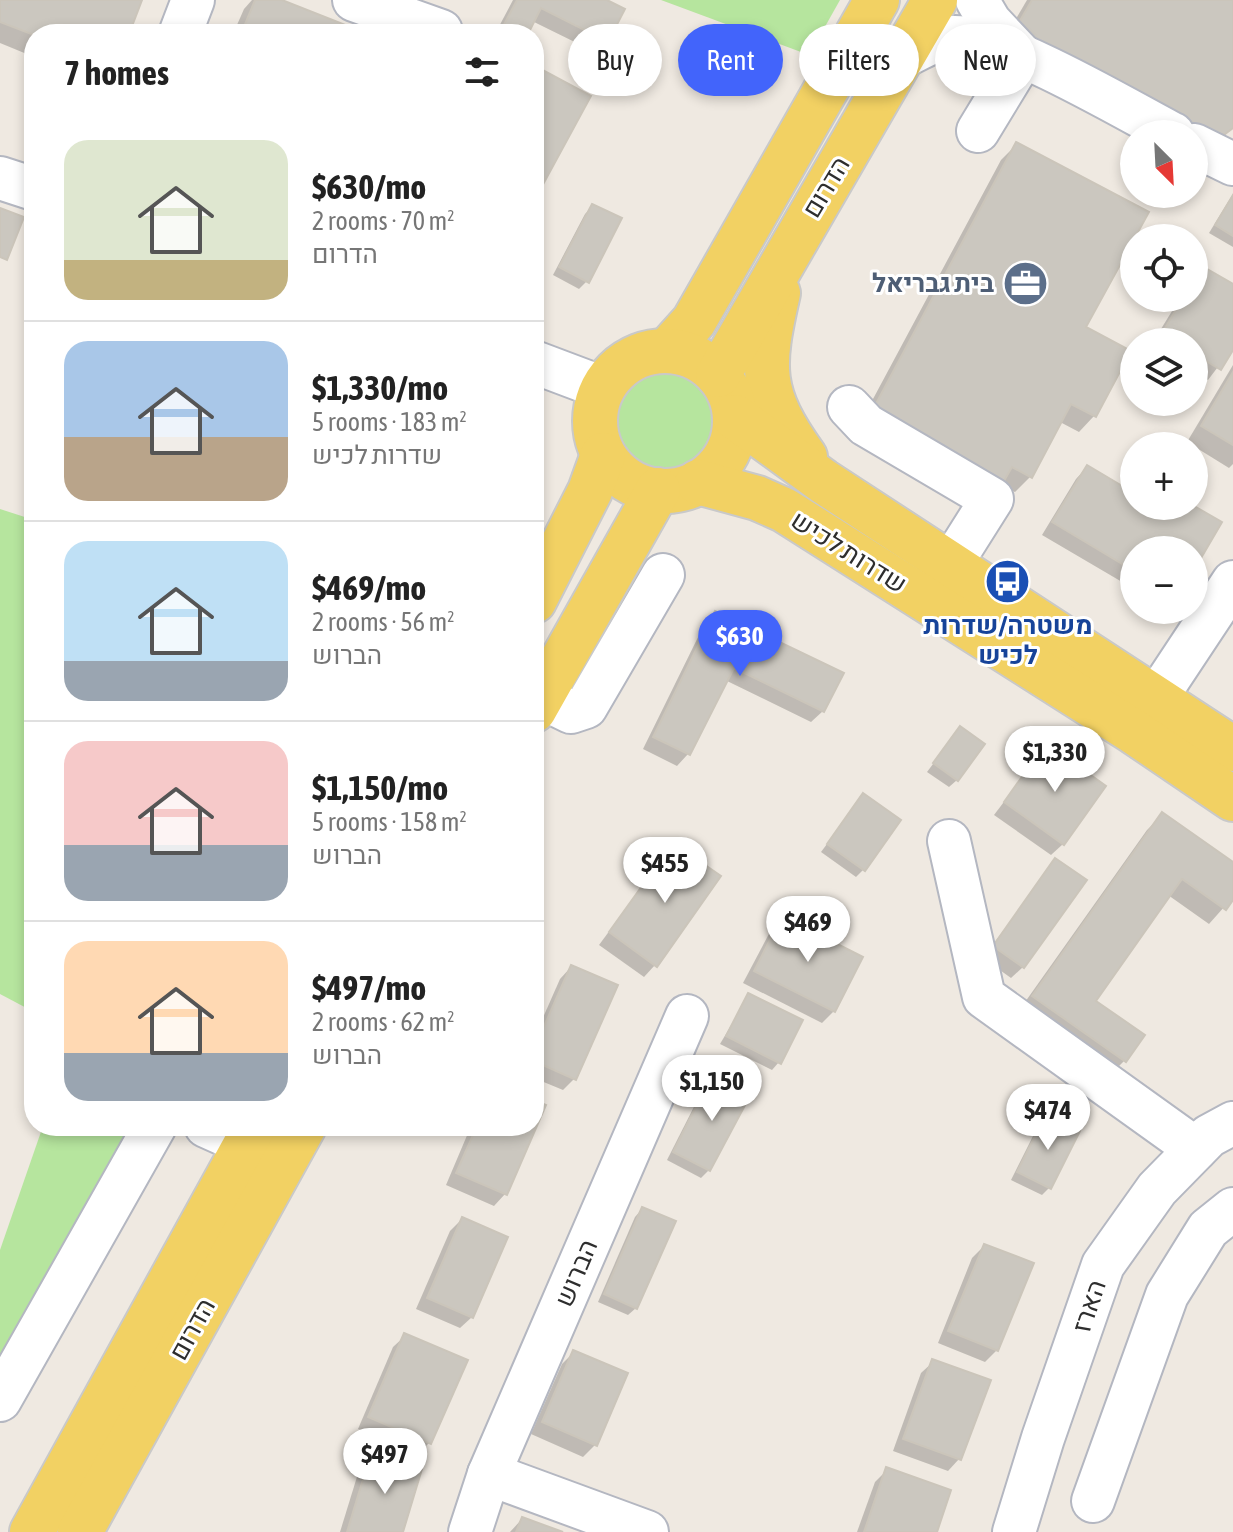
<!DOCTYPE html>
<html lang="en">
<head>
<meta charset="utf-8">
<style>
  :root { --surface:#fff; --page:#f2f2f2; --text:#222; --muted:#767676; --line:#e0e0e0; --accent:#4264fb }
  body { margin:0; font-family:"Asap Condensed",Heebo,sans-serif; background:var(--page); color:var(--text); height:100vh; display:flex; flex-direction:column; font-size:30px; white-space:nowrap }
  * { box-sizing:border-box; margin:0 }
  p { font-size:26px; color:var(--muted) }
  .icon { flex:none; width:44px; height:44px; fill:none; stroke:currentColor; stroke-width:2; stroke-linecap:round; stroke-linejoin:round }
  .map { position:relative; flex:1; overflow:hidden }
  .panel { position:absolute; left:24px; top:24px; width:520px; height:1112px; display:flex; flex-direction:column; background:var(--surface); border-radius:32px; box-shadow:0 4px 12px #0003 }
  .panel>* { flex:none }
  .hud { position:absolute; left:568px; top:24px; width:544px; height:72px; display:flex; gap:16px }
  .needle { width:52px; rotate:156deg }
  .buttons { position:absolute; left:1120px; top:120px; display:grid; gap:16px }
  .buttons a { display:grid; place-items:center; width:88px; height:88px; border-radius:50%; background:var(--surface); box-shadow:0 4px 12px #0003; font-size:40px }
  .price { position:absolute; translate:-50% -68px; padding:0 18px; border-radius:28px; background:#fff; color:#222; font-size:26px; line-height:52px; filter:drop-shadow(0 2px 4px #0008) }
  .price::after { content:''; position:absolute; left:50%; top:48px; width:24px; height:18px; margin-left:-12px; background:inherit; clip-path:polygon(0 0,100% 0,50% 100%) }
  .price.current { background:var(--accent); color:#fff }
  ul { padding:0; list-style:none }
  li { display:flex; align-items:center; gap:24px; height:200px; padding:0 40px }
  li+li { border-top:2px solid var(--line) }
  li span { display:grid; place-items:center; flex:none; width:224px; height:160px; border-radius:24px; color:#555 }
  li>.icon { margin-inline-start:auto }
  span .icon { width:96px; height:96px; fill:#fffc; stroke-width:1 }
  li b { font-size:34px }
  h2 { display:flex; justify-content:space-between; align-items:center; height:96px; padding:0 40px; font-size:34px }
  .chip { padding:0 28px; border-radius:36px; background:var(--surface); box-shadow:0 4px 12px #0003; font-size:28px; line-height:72px }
  .chip.current { background:var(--accent); color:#fff }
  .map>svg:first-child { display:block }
  .green { fill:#b6e59e }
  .shadow { fill:#0003 }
  .building { fill:#cbc7bf; stroke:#cbc5ba; stroke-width:2 }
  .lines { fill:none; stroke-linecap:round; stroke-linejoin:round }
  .minor-casing { stroke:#b4b7c1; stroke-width:46 }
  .major-casing { stroke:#c9c9c9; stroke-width:48 }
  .minor { stroke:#fff; stroke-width:42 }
  .major { stroke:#f2d163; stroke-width:44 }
  .labels { text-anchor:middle; stroke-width:6; stroke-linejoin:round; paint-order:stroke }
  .street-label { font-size:26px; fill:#2e2e2e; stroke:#fff }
  .service-label { font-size:26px; font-weight:bold; fill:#4e5e75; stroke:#fff; text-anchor:end }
  .transit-label { font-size:26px; font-weight:bold; fill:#164399; stroke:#fff }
</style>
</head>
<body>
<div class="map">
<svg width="1233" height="1532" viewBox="0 0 1233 1532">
  <rect width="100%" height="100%" fill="#efe9e1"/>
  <!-- green -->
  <g class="green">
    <path d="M 661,0 L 840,0 L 809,55 Z"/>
    <circle cx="663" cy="421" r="52"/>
    <path d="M 0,509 L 34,520 L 34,1012 L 0,994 Z"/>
    <path d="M 43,1126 L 165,1126 L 0,1394 L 0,1250 Z"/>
  </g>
  <!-- shadow -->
  <g class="shadow">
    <path d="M 0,0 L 140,0 L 34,34 L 34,57 L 0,43 Z"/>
    <path d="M 252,0 L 276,0 L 363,34 L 233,34 L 244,9 Z"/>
    <path d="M 513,0 L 603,0 L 607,41 L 595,52 L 532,21 L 525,34 L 495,34 Z"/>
    <path d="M 1027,0 L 1233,0 L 1233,127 L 1223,137 L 1003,41 Z"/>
    <path d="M 1017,144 L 1084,328 L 1129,352 L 1094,416 L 1079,432 L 1060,422 L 1031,476 L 1015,492 L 858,427 L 1001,160 Z"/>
    <path d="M 1233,194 L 1233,247 L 1209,233 Z"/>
    <path d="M 593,206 L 587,281 L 579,289 L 553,275 L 585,214 Z"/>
    <path d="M 1202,268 L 1233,287 L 1233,347 L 1208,380 L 1194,372 L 1194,342 L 1153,342 L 1180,298 L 1194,298 L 1194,276 Z"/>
    <path d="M 1233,365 L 1233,464 L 1229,468 L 1187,442 Z"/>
    <path d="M 1087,467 L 1134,495 L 1134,506 L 1153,506 L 1164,512 L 1169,506 L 1191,506 L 1220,523 L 1194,566 L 1194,550 L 1134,550 L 1134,589 L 1042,535 L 1076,479 Z"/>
    <path d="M 716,613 L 823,711 L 811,722 L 725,680 L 688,754 L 677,766 L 643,749 L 704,625 Z"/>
    <path d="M 960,728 L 957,780 L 949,787 L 927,772 Z"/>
    <path d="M 1046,746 L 1063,844 L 1051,855 L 994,815 Z"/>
    <path d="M 863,796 L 863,870 L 856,877 L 821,852 Z"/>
    <path d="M 1162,815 L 1233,865 L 1233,897 L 1209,924 L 1168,895 L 1093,1001 L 1124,1061 L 1109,1076 L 1018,1012 L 1147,830 Z"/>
    <path d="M 673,845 L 655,965 L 644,977 L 599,945 Z"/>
    <path d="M 1056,860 L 1023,967 L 1011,978 L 983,958 Z"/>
    <path d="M 782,918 L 834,1011 L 822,1023 L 743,983 L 771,930 Z"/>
    <path d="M 571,967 L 575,1078 L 563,1090 L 534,1078 L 534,1038 L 560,979 Z"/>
    <path d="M 749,995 L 779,1062 L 772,1070 L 720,1044 Z"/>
    <path d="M 713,1077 L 709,1170 L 701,1178 L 667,1160 L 705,1085 Z"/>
    <path d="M 534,1102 L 543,1106 L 505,1194 L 494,1206 L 446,1185 L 471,1126 L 534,1126 Z"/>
    <path d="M 1047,1117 L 1049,1188 L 1042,1195 L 1011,1180 L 1039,1124 Z"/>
    <path d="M 642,1209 L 636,1308 L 628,1315 L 598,1302 L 635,1217 Z"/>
    <path d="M 462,1219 L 472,1317 L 460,1328 L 416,1309 L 450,1231 Z"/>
    <path d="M 984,1246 L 997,1350 L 985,1362 L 938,1343 L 972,1258 Z"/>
    <path d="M 405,1336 L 465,1361 L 429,1443 L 417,1455 L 358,1429 L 393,1347 Z"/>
    <path d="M 574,1352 L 595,1445 L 583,1457 L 531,1434 L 562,1364 Z"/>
    <path d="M 933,1362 L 959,1459 L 948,1471 L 893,1451 L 921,1373 Z"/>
    <path d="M 372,1456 L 400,1532 L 340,1532 L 360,1467 Z"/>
    <path d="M 887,1470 L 934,1532 L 857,1532 L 875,1482 Z"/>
    <path d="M 522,1519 L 558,1532 L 510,1532 Z"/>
  </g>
  <!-- building -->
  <g class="building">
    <path d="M 0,0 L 142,0 L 129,34 L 34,35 L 0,22 Z"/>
    <path d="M 255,0 L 282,0 L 368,34 L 241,34 Z"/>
    <path d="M 517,0 L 607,0 L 625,9 L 608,42 L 541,8 L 528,34 L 499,34 Z"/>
    <path d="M 1032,0 L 1233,0 L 1233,128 L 1225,134 L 1204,139 L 1026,49 L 1018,24 Z"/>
    <path d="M 535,66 L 591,96 L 534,201 L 534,67 Z"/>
    <path d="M 1016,142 L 1149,212 L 1086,327 L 1131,351 L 1096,417 L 1071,404 L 1032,478 L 1012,467 L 1004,481 L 872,411 Z"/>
    <path d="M 1233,195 L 1233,236 L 1215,225 Z"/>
    <path d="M 592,204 L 622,218 L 589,283 L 559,267 Z"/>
    <path d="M 0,208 L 24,217 L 7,260 L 0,257 Z"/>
    <path d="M 1202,266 L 1233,284 L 1233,350 L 1221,370 L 1194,354 L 1194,342 L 1173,342 L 1161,335 L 1183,298 L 1194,298 L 1194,279 Z"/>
    <path d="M 1233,372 L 1233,445 L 1201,426 Z"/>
    <path d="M 1087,465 L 1134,493 L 1134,506 L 1157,506 L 1167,512 L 1170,506 L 1194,506 L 1222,522 L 1194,570 L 1194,550 L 1134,550 L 1134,571 L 1052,522 Z"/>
    <path d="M 715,611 L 844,673 L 824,712 L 734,668 L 690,755 L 653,737 Z"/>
    <path d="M 960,726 L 985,744 L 958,781 L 933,763 Z"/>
    <path d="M 1046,743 L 1106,786 L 1064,845 L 1004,802 Z"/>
    <path d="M 863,793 L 901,820 L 865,871 L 827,844 Z"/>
    <path d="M 1162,812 L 1233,862 L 1233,900 L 1226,910 L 1182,879 L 1096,1001 L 1145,1035 L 1126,1062 L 1032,996 Z"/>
    <path d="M 673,843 L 721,876 L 657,967 L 609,932 Z"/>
    <path d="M 1055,858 L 1087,880 L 1024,968 L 993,946 Z"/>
    <path d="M 782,916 L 863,957 L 835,1012 L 754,971 Z"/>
    <path d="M 571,965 L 618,985 L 576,1080 L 534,1061 L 534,1049 Z"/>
    <path d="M 748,993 L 803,1020 L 781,1064 L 726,1036 Z"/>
    <path d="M 712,1075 L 751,1094 L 710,1171 L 673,1152 Z"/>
    <path d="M 534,1100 L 546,1105 L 507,1195 L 456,1173 L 477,1126 L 534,1126 Z"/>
    <path d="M 1046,1114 L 1080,1131 L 1051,1189 L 1017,1172 Z"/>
    <path d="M 642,1207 L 676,1221 L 637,1309 L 604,1294 Z"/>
    <path d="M 462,1217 L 508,1237 L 473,1318 L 427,1298 Z"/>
    <path d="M 984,1244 L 1034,1263 L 998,1351 L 948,1331 Z"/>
    <path d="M 404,1333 L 468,1360 L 431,1444 L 368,1417 Z"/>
    <path d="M 573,1350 L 628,1373 L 597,1446 L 542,1422 Z"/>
    <path d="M 932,1359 L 991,1380 L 961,1460 L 903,1439 Z"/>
    <path d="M 371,1453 L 422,1469 L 403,1532 L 347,1532 Z"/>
    <path d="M 886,1467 L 951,1490 L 937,1532 L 864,1532 Z"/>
    <path d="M 522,1517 L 563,1532 L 516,1532 Z"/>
  </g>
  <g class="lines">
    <defs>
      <g id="minor">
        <path d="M 354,0 L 441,31 L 440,34"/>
        <path d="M 977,0 L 990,22 L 1022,56"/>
        <path d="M 180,34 L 193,0"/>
        <path d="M 903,57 C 919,49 936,38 954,37 C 1003,36 1125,109 1173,134"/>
        <path d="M 978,131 L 1023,57"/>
        <path d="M 1194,145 L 1233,164"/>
        <path d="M 0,178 L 34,189"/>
        <path d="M 534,362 L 603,388"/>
        <path d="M 849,407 L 866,425 L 992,499 L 951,564"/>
        <path d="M 534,694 L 571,712 L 586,707 L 663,575"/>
        <path d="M 1137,727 L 1233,582"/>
        <path d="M 949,841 L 984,997 L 1196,1149"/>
        <path d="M 206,1126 L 246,1144"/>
        <path d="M 0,1400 L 155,1126"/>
        <path d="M 489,1474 L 647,1532"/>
        <path d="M 1093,1501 L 1167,1295 L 1208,1229 L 1233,1209"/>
        <path d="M 470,1532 L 489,1474 L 687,1016"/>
        <path d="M 1014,1532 L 1043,1438 L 1103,1265 L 1157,1189 L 1209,1136 L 1233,1123"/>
      </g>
      <g id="major">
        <path d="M 778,293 C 761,368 759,393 805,457"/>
        <path d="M 667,351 L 694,321 L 877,0"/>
        <circle cx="665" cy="421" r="70"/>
        <path d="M 718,375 L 935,0"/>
        <path d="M 735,417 L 823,481 L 1233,749"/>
        <path d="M 698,482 L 757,498 L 784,510 L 1134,732 L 1233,799"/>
        <path d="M 534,601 L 590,491 L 603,455"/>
        <path d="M 534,710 L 658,490"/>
        <path d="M 32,1532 L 256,1126"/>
        <path d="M 80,1532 L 304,1126"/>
      </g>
    </defs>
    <!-- minor casing -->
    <use href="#minor" class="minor-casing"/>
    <!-- major casing -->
    <use href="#major" class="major-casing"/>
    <!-- minor -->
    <use href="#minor" class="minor"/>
    <!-- major -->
    <use href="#major" class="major"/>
  </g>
  <!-- icons -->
  <defs>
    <symbol id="office-disc" viewBox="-11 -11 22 22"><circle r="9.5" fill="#5c6f8a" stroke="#fff"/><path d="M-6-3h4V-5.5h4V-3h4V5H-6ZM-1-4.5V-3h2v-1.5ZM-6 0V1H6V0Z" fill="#fff"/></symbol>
    <symbol id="bus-disc" viewBox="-11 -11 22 22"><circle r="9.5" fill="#1a4fb4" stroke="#fff"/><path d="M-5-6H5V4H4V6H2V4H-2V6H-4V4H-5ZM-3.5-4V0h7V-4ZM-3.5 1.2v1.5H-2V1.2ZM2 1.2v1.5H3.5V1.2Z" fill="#fff"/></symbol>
  </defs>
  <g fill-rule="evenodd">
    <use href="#office-disc" x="1000" y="258" width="51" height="51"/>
    <use href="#bus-disc" x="982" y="556" width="51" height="51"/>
  </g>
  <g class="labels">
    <!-- street labels -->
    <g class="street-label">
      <text transform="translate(826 187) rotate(-59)" y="9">הדרום</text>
      <text transform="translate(849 552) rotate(32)" y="9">שדרות לכיש</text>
      <text transform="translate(576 1273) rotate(-67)" y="9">הברוש</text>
      <text transform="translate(1089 1306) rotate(-71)" y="9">הארז</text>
      <text transform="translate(192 1329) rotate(-61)" y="9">הדרום</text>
    </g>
    <!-- service labels -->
    <g class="service-label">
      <text x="994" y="292">בית גבריאל</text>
    </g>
    <!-- transit labels -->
    <g class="transit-label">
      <text x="1008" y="634">משטרה/שדרות<tspan x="1008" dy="30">לכיש</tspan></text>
    </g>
  </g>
</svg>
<div class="buttons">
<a><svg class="needle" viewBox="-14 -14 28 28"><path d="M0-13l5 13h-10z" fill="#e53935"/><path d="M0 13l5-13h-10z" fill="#767676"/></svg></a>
<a><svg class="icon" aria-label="locate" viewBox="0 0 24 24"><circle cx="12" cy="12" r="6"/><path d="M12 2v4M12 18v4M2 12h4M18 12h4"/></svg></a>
<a><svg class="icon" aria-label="layers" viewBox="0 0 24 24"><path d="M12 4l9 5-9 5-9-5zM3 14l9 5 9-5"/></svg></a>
<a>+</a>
<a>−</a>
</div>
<b class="price current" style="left:740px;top:678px">$630</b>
<b class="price" style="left:1055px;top:794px">$1,330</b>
<b class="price" style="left:665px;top:905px">$455</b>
<b class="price" style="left:808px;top:964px">$469</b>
<b class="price" style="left:712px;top:1123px">$1,150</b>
<b class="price" style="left:1048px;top:1152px">$474</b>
<b class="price" style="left:385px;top:1496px">$497</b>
<div class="hud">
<a class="chip">Buy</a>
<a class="chip current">Rent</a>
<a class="chip">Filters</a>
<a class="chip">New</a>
</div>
<section class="panel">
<h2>7 homes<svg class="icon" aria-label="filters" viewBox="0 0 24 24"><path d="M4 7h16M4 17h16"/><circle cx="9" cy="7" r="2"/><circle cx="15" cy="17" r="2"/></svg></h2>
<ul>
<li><span style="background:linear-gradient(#dfe7d0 75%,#c2b280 0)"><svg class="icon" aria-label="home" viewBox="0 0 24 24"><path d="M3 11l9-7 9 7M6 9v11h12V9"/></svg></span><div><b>$630/mo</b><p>2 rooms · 70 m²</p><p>הדרום</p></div></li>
<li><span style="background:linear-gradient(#a9c7e8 60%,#b9a48a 0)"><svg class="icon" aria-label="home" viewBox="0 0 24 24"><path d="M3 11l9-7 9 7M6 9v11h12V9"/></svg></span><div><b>$1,330/mo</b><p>5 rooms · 183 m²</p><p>שדרות לכיש</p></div></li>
<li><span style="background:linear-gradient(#bfe0f5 75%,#9aa5b1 0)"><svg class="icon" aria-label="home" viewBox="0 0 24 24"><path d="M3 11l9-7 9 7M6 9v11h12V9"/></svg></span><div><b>$469/mo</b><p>2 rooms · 56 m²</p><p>הברוש</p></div></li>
<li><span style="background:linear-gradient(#f6c9c9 65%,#9aa5b1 0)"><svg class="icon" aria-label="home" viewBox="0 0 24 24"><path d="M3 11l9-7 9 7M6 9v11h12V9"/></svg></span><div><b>$1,150/mo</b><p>5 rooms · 158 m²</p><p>הברוש</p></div></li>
<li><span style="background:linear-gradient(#ffd9b3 70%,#9aa5b1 0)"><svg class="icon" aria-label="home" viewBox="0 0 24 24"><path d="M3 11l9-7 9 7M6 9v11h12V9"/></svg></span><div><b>$497/mo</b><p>2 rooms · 62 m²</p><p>הברוש</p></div></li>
</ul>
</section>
</div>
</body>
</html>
